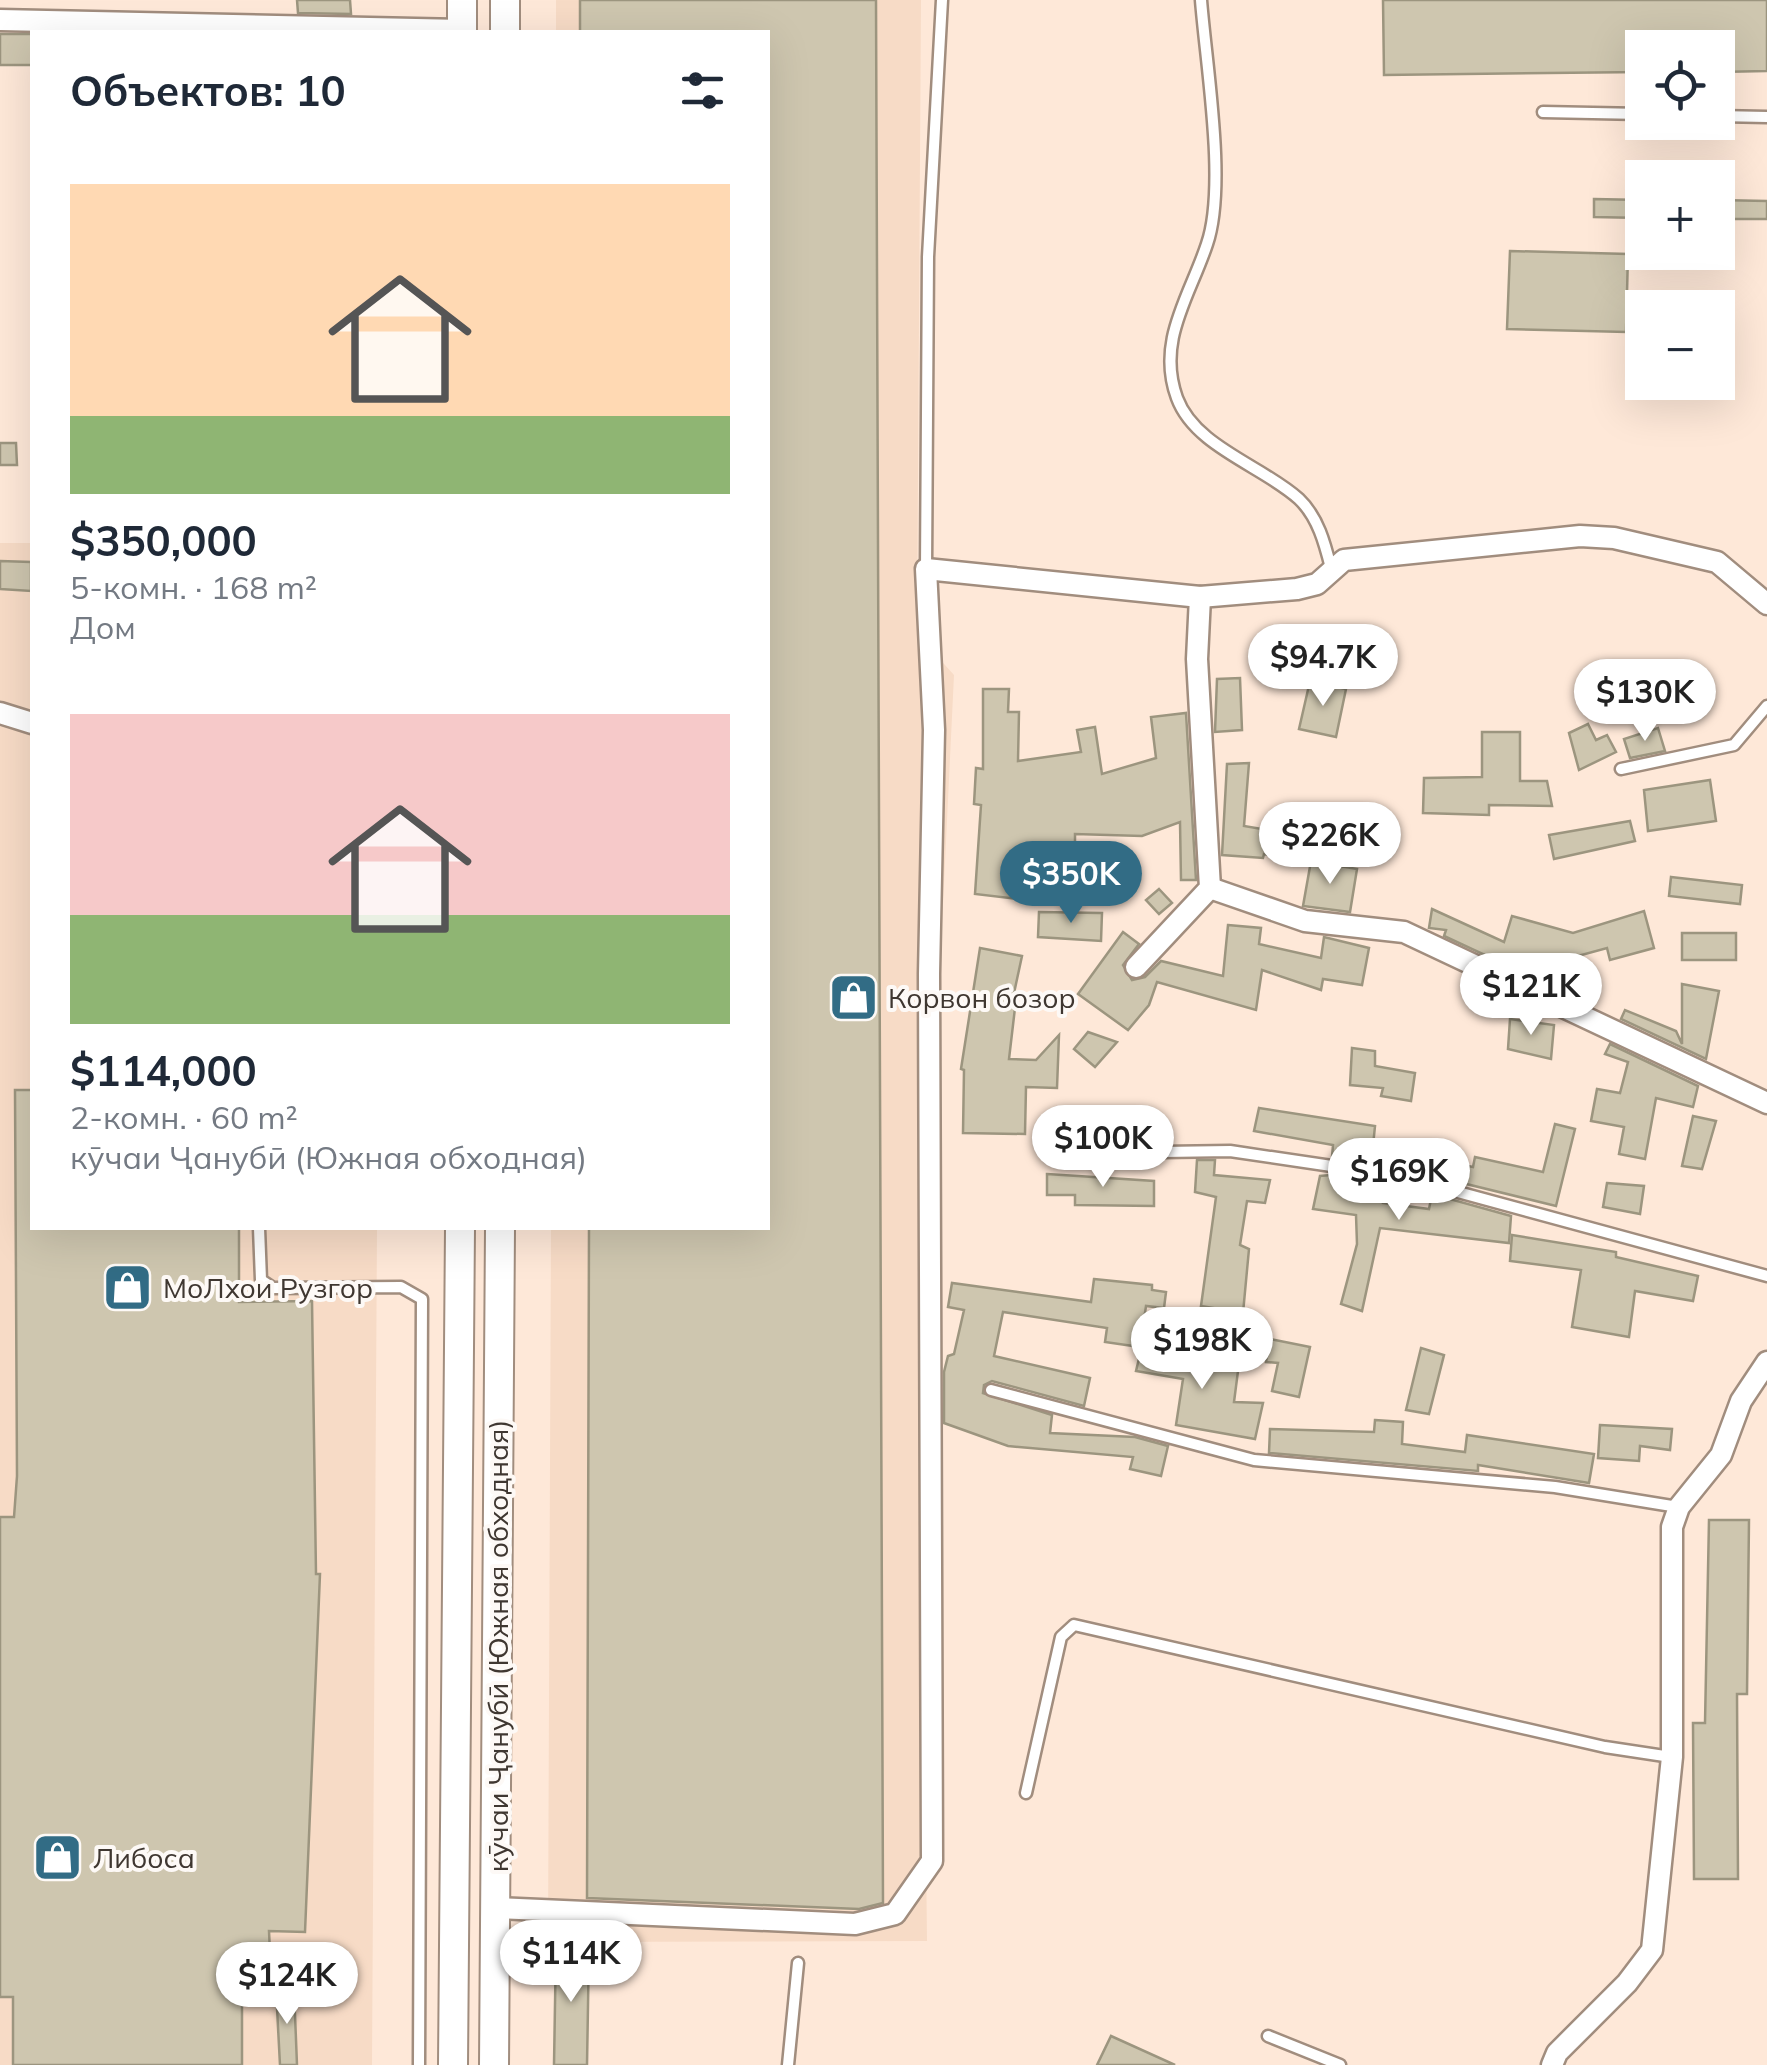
<!DOCTYPE html>
<html lang="ru">
<head>
<meta charset="utf-8">
<style>
  :root { --surface:#fff; --page:#f6f6f7; --text:#1f2937; --muted:#747a83; --accent:#326c85 }
  body { margin:0; font-family:Mulish,sans-serif; background:var(--page); color:var(--text); height:100vh; display:flex; flex-direction:column; font-size:38px; white-space:nowrap }
  * { box-sizing:border-box; margin:0 }
  p { font-size:32px; color:var(--muted) }
  .icon { flex:none; width:55px; height:55px; fill:none; stroke:currentColor; stroke-width:2; stroke-linecap:round; stroke-linejoin:round }
  .map { position:relative; flex:1; overflow:hidden }
  .side { position:absolute; left:30px; top:30px; width:740px; height:1200px; display:flex; flex-direction:column; background:var(--surface); border-radius:0px; box-shadow:0 10px 40px #0002 }
  .side>* { flex:none }
  .tools { position:absolute; left:1625px; top:30px; display:grid; gap:20px }
  .tools a { display:grid; place-items:center; width:110px; height:110px; border-radius:0px; background:var(--surface); box-shadow:0 10px 40px #0002; font-size:50px }
  .price { position:absolute; translate:-50% -85px; padding:0 22px; border-radius:35px; background:#fff; color:#222; font-size:32px; line-height:65px; filter:drop-shadow(0 2px 5px #0008) }
  .price::after { content:''; position:absolute; left:50%; top:60px; width:30px; height:22px; margin-left:-15px; background:inherit; clip-path:polygon(0 0,100% 0,50% 100%) }
  .price.on { background:var(--accent); color:#fff }
  ul { padding:0; list-style:none }
  li { display:grid; align-content:center; gap:20px; height:530px; padding:0 40px }
  li span { display:grid; place-items:center; height:310px; border-radius:0px; color:#555 }
  li>.icon { margin-inline-start:auto }
  span .icon { width:180px; height:180px; fill:#fffc; stroke-width:1 }
  li b { font-size:42px }
  h2 { display:flex; justify-content:space-between; align-items:center; height:120px; padding:0 40px; font-size:42px }
  .map>svg:first-child { display:block }
  .built { fill:#f7dbc6 }
  .building { fill:#cec6af; stroke:#9c957f; stroke-width:2.5 }
  .lines { fill:none; stroke-linecap:round; stroke-linejoin:round }
  .service-casing { stroke:#a18d7e; stroke-width:15 }
  .minor-casing { stroke:#a18d7e; stroke-width:25 }
  .secondary-casing { stroke:#a18d7e; stroke-width:32 }
  .service { stroke:#fff; stroke-width:10 }
  .minor { stroke:#fff; stroke-width:20 }
  .secondary { stroke:#fff; stroke-width:28 }
  .labels { text-anchor:middle; stroke-width:8; stroke-linejoin:round; paint-order:stroke }
  .poi-label { font-size:28px; fill:#3f3731; stroke:#fdf9f6; text-anchor:start }
  .street-label { font-size:28px; fill:#3f3731; stroke:#fdf9f6 }
</style>
</head>
<body>
<div class="map">
<svg width="1767" height="2065" viewBox="0 0 1767 2065">
  <rect width="100%" height="100%" fill="#fee8d8"/>
  <!-- built -->
  <g class="built">
    <path d="M 556,0 L 921,0 L 917,634 L 954,675 L 934,1091 L 924,1671 L 927,1941 L 548,1942 L 551,1228 L 768,1228 L 768,32 L 556,32 Z"/>
    <path d="M 0,543 L 32,543 L 32,1228 L 377,1228 L 372,2065 L 0,2065 Z"/>
  </g>
  <!-- building -->
  <g class="building">
    <path d="M 297,0 L 350,0 L 351,14 L 298,13 Z"/>
    <path d="M 580,0 L 876,0 L 883,1903 L 859,1909 L 587,1898 L 589,1228 L 768,1228 L 768,32 L 580,32 Z"/>
    <path d="M 1383,0 L 1767,0 L 1767,71 L 1718,72 L 1718,48 L 1642,48 L 1642,72 L 1384,75 Z"/>
    <rect x="0" y="34" width="32" height="31"/>
    <path d="M 1594,199 L 1642,200 L 1642,218 L 1594,217 Z"/>
    <path d="M 1718,200 L 1767,201 L 1767,219 L 1718,219 Z"/>
    <path d="M 1510,251 L 1628,254 L 1626,332 L 1507,329 Z"/>
    <path d="M 0,443 L 16,443 L 17,465 L 0,465 Z"/>
    <path d="M 0,561 L 31,562 L 31,591 L 0,589 Z"/>
    <path d="M 1240,678 L 1242,730 L 1215,732 L 1217,679 Z"/>
    <path d="M 1310,681 L 1346,689 L 1336,737 L 1299,729 Z"/>
    <path d="M 983,689 L 1009,689 L 1008,712 L 1019,712 L 1018,761 L 1081,752 L 1077,730 L 1095,727 L 1102,774 L 1156,758 L 1151,717 L 1186,713 L 1196,880 L 1181,880 L 1180,822 L 1142,836 L 1075,834 L 1075,866 L 1047,865 L 1044,902 L 975,894 L 981,805 L 974,804 L 976,768 L 983,769 Z"/>
    <path d="M 1588,724 L 1596,740 L 1607,735 L 1616,752 L 1579,770 L 1569,733 Z"/>
    <path d="M 1658,728 L 1665,751 L 1630,758 L 1624,739 Z"/>
    <path d="M 1482,732 L 1520,732 L 1520,781 L 1547,781 L 1552,806 L 1489,805 L 1489,815 L 1423,813 L 1424,778 L 1482,777 Z"/>
    <path d="M 1249,763 L 1244,826 L 1315,838 L 1309,864 L 1264,854 L 1263,858 L 1222,855 L 1227,764 Z"/>
    <path d="M 1710,780 L 1716,821 L 1648,831 L 1644,790 Z"/>
    <path d="M 1630,821 L 1635,841 L 1554,859 L 1549,835 Z"/>
    <path d="M 1311,861 L 1357,869 L 1350,912 L 1303,906 Z"/>
    <path d="M 1671,877 L 1742,885 L 1740,904 L 1669,896 Z"/>
    <path d="M 1159,889 L 1172,903 L 1159,914 L 1146,900 Z"/>
    <path d="M 1432,909 L 1504,942 L 1512,916 L 1573,933 L 1644,911 L 1654,948 L 1610,960 L 1607,948 L 1552,963 L 1547,984 L 1444,936 L 1446,930 L 1429,928 Z"/>
    <path d="M 1039,912 L 1102,913 L 1101,941 L 1038,937 Z"/>
    <path d="M 1228,925 L 1261,928 L 1259,944 L 1321,958 L 1324,937 L 1369,948 L 1362,985 L 1323,979 L 1321,990 L 1262,970 L 1256,1010 L 1157,982 L 1149,1005 L 1128,1030 L 1078,994 L 1123,932 L 1139,944 L 1123,965 L 1132,980 L 1145,977 L 1161,961 L 1223,976 Z"/>
    <rect x="1682" y="933" width="54" height="27"/>
    <path d="M 980,948 L 1022,956 L 1011,1007 L 1015,1008 L 1009,1059 L 1036,1060 L 1059,1035 L 1057,1088 L 1026,1087 L 1025,1134 L 963,1133 L 964,1070 L 961,1069 Z"/>
    <path d="M 1682,984 L 1719,991 L 1706,1059 L 1621,1019 L 1625,1010 L 1676,1031 L 1682,1044 Z"/>
    <path d="M 1510,1019 L 1554,1025 L 1551,1059 L 1508,1049 Z"/>
    <path d="M 1088,1032 L 1117,1042 L 1095,1067 L 1074,1049 Z"/>
    <path d="M 1610,1044 L 1698,1086 L 1693,1107 L 1656,1098 L 1645,1159 L 1619,1154 L 1624,1127 L 1591,1121 L 1597,1089 L 1620,1093 L 1628,1062 L 1605,1054 Z"/>
    <path d="M 1352,1048 L 1375,1051 L 1375,1066 L 1415,1073 L 1411,1101 L 1381,1096 L 1383,1088 L 1350,1085 Z"/>
    <path d="M 15,1090 L 32,1090 L 32,1228 L 239,1228 L 239,1302 L 312,1301 L 316,1574 L 320,1574 L 305,1932 L 269,1931 L 270,1952 L 261,1952 L 260,2002 L 242,2001 L 242,2065 L 13,2065 L 13,1997 L 0,1997 L 0,1517 L 14,1517 L 17,1476 Z"/>
    <path d="M 1259,1108 L 1375,1126 L 1373,1146 L 1473,1167 L 1475,1157 L 1543,1172 L 1555,1124 L 1575,1129 L 1556,1206 L 1401,1168 L 1332,1157 L 1333,1145 L 1254,1131 Z"/>
    <path d="M 1693,1116 L 1716,1121 L 1702,1169 L 1682,1166 Z"/>
    <path d="M 1197,1160 L 1215,1160 L 1214,1175 L 1270,1180 L 1265,1203 L 1247,1201 L 1240,1245 L 1249,1249 L 1243,1313 L 1201,1306 L 1216,1197 L 1195,1192 Z"/>
    <path d="M 1047,1174 L 1154,1181 L 1154,1206 L 1075,1205 L 1075,1195 L 1047,1195 Z"/>
    <path d="M 1331,1175 L 1386,1183 L 1383,1203 L 1429,1209 L 1432,1194 L 1511,1216 L 1509,1243 L 1380,1228 L 1362,1311 L 1341,1304 L 1357,1244 L 1356,1215 L 1313,1209 L 1320,1176 Z"/>
    <path d="M 1607,1183 L 1644,1186 L 1640,1214 L 1603,1207 Z"/>
    <path d="M 1512,1235 L 1616,1252 L 1616,1257 L 1698,1276 L 1693,1301 L 1635,1291 L 1629,1337 L 1572,1327 L 1581,1270 L 1510,1261 Z"/>
    <path d="M 1094,1279 L 1152,1285 L 1152,1290 L 1166,1292 L 1164,1308 L 1146,1306 L 1140,1347 L 1105,1342 L 1107,1328 L 1003,1312 L 994,1356 L 1090,1378 L 1084,1406 L 992,1381 L 984,1385 L 983,1393 L 1052,1415 L 1050,1433 L 1135,1437 L 1168,1446 L 1161,1476 L 1130,1469 L 1133,1457 L 1008,1446 L 944,1423 L 944,1372 L 948,1356 L 954,1354 L 964,1310 L 948,1307 L 952,1283 L 1091,1302 Z"/>
    <path d="M 1144,1338 L 1181,1343 L 1178,1362 L 1238,1371 L 1234,1402 L 1263,1403 L 1255,1439 L 1176,1425 L 1183,1379 L 1136,1371 Z"/>
    <path d="M 1270,1339 L 1310,1347 L 1299,1397 L 1272,1391 L 1278,1363 L 1266,1362 Z"/>
    <path d="M 1421,1348 L 1444,1355 L 1429,1414 L 1406,1410 Z"/>
    <path d="M 1375,1420 L 1403,1422 L 1402,1444 L 1465,1452 L 1467,1435 L 1594,1454 L 1589,1483 L 1478,1465 L 1478,1471 L 1269,1453 L 1270,1429 L 1374,1432 Z"/>
    <path d="M 1600,1425 L 1672,1429 L 1670,1450 L 1640,1446 L 1639,1461 L 1598,1458 Z"/>
    <path d="M 1709,1520 L 1749,1520 L 1747,1694 L 1737,1694 L 1738,1879 L 1694,1879 L 1693,1723 L 1705,1723 Z"/>
    <path d="M 556,1945 L 589,1946 L 587,2065 L 554,2065 Z"/>
    <path d="M 276,1989 L 294,1989 L 297,2065 L 280,2065 Z"/>
    <path d="M 1111,2036 L 1175,2065 L 1097,2065 Z"/>
  </g>
  <g class="lines">
    <defs>
      <g id="service">
        <path d="M 1201,0 C 1206,65 1227,186 1207,244 C 1190,296 1156,341 1177,398 C 1195,447 1263,466 1299,499 C 1318,517 1325,544 1331,568"/>
        <path d="M 1543,112 L 1642,114"/>
        <path d="M 1718,116 L 1767,117"/>
        <path d="M 926,569 L 928,257 L 942,0"/>
        <path d="M 1621,769 L 1734,745 L 1767,706"/>
        <path d="M 1163,1152 L 1230,1151 L 1399,1176 L 1767,1276"/>
        <path d="M 259,1228 L 261,1280 L 273,1288 L 401,1287 L 422,1299 L 419,2065"/>
        <path d="M 991,1390 L 1254,1460 L 1555,1487 L 1678,1507"/>
        <path d="M 1026,1793 L 1061,1637 L 1074,1625 L 1605,1747 L 1671,1757"/>
        <path d="M 1268,2036 L 1340,2065"/>
        <path d="M 788,2065 L 798,1963"/>
      </g>
      <g id="minor">
        <path d="M 0,20 L 462,30"/>
        <path d="M 0,713 L 32,723"/>
        <path d="M 1210,888 L 1305,921 L 1404,932 L 1767,1103"/>
        <path d="M 1136,967 L 1210,888 L 1197,659 L 1200,597"/>
        <path d="M 497,1908 L 855,1924 L 895,1914 L 932,1861 L 929,974 L 934,730 L 926,569 L 1200,597 L 1297,589 L 1317,584 L 1344,560 L 1580,536 L 1614,538 L 1717,562 L 1767,604"/>
        <path d="M 1552,2065 L 1557,2053 L 1627,1983 L 1652,1950 L 1672,1757 L 1672,1527 L 1679,1507 L 1721,1455 L 1741,1401 L 1767,1362"/>
      </g>
      <g id="secondary">
        <path d="M 462,0 L 462,32"/>
        <path d="M 505,32 L 505,0"/>
        <path d="M 453,2065 L 460,1228"/>
        <path d="M 494,2065 L 500,1228"/>
      </g>
    </defs>
    <!-- service casing -->
    <use href="#service" class="service-casing"/>
    <!-- minor casing -->
    <use href="#minor" class="minor-casing"/>
    <!-- secondary casing -->
    <use href="#secondary" class="secondary-casing"/>
    <!-- service -->
    <use href="#service" class="service"/>
    <!-- minor -->
    <use href="#minor" class="minor"/>
    <!-- secondary -->
    <use href="#secondary" class="secondary"/>
  </g>
  <!-- icons -->
  <defs>
    <symbol id="shop-square" viewBox="-11 -11 22 22"><rect x="-9" y="-9" width="18" height="18" rx="4" fill="#326c85" stroke="#fdf9f6"/><path d="M-5-2.5h2.3a2.7 3.5 0 0 1 5.4 0H5L5.5 6h-11ZM-1.5-2.5h3a1.5 2.3 0 0 0-3 0Z" fill="#fff"/></symbol>
  </defs>
  <g fill-rule="evenodd">
    <use href="#shop-square" x="826" y="970" width="55" height="55"/>
    <use href="#shop-square" x="100" y="1260" width="55" height="55"/>
    <use href="#shop-square" x="30" y="1830" width="55" height="55"/>
  </g>
  <g class="labels">
    <!-- poi labels -->
    <g class="poi-label">
      <text x="888" y="1008">Корвон бозор</text>
      <text x="163" y="1298">МоЛхои Рузгор</text>
      <text x="93" y="1868">Либоса</text>
    </g>
    <!-- street labels -->
    <g class="street-label">
      <text transform="translate(498 1646) rotate(-90)" y="10">кӯчаи Ҷанубӣ (Южная обходная)</text>
    </g>
  </g>
</svg>
<div class="tools">
<a><svg class="icon" aria-label="locate" viewBox="0 0 24 24"><circle cx="12" cy="12" r="6"/><path d="M12 2v4M12 18v4M2 12h4M18 12h4"/></svg></a>
<a>+</a>
<a>−</a>
</div>
<b class="price" style="left:1323px;top:709px">$94.7K</b>
<b class="price" style="left:1645px;top:744px">$130K</b>
<b class="price" style="left:1330px;top:887px">$226K</b>
<b class="price on" style="left:1071px;top:926px">$350K</b>
<b class="price" style="left:1531px;top:1038px">$121K</b>
<b class="price" style="left:1103px;top:1190px">$100K</b>
<b class="price" style="left:1399px;top:1223px">$169K</b>
<b class="price" style="left:1202px;top:1392px">$198K</b>
<b class="price" style="left:571px;top:2005px">$114K</b>
<b class="price" style="left:287px;top:2027px">$124K</b>
<section class="side">
<h2>Объектов: 10<svg class="icon" aria-label="filters" viewBox="0 0 24 24"><path d="M4 7h16M4 17h16"/><circle cx="9" cy="7" r="2"/><circle cx="15" cy="17" r="2"/></svg></h2>
<ul>
<li><span style="background:linear-gradient(#ffd9b3 75%,#8fb573 0)"><svg class="icon" aria-label="home" viewBox="0 0 24 24"><path d="M3 11l9-7 9 7M6 9v11h12V9"/></svg></span><div><b>$350,000</b><p>5-комн. · 168 m²</p><p>Дом</p></div></li>
<li><span style="background:linear-gradient(#f6c9c9 65%,#8fb573 0)"><svg class="icon" aria-label="home" viewBox="0 0 24 24"><path d="M3 11l9-7 9 7M6 9v11h12V9"/></svg></span><div><b>$114,000</b><p>2-комн. · 60 m²</p><p>кӯчаи Ҷанубӣ (Южная обходная)</p></div></li>
</ul>
</section>
</div>
</body>
</html>
